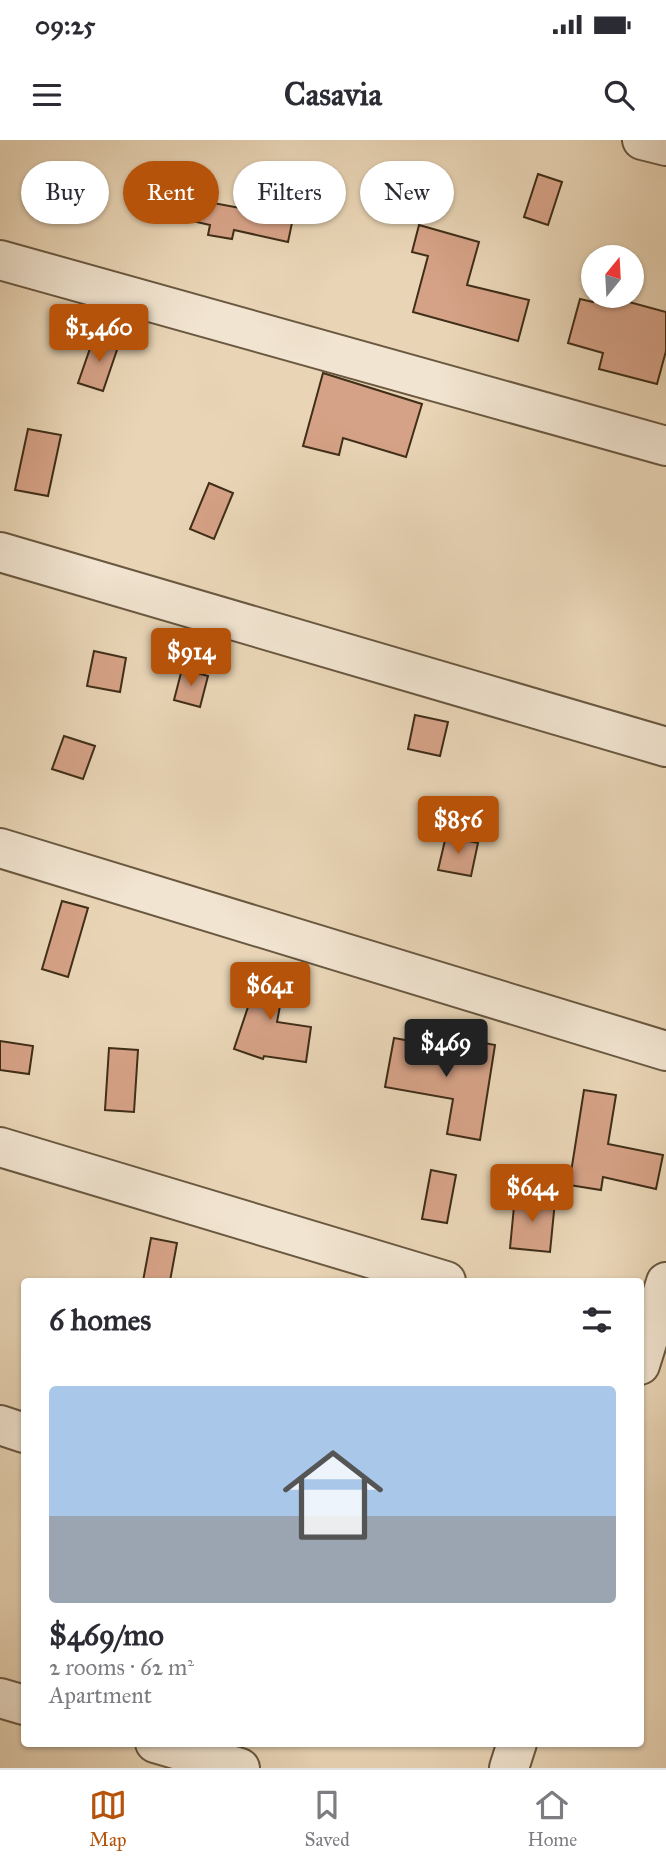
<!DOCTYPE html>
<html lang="en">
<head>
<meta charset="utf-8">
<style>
  :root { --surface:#fff; --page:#f7f7f7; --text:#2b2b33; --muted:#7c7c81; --line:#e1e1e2; --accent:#b45309 }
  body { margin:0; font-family:"IM FELL Great Primer",serif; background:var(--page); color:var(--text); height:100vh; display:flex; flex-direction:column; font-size:26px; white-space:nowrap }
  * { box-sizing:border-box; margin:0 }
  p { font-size:23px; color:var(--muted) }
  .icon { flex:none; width:38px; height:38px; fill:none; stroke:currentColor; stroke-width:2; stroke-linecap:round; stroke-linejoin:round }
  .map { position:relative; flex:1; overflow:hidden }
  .details { position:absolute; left:21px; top:1138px; width:623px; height:469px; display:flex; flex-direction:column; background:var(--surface); border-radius:7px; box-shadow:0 2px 5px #0004 }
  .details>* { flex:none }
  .hud { position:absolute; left:21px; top:21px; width:625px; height:63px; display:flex; gap:14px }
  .needle { width:46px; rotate:18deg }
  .controls { position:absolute; left:581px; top:105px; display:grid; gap:14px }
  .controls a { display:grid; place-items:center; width:63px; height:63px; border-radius:50%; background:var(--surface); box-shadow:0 2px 5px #0004; font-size:35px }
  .price { position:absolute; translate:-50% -60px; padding:0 16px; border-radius:7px; background:var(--accent); color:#fff; font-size:23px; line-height:46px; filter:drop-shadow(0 2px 4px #0008) }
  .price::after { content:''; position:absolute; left:50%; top:42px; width:21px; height:16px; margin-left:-10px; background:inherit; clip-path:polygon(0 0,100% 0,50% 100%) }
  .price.current { background:#222; color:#fff }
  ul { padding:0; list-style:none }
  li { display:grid; align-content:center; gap:14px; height:371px; padding:0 28px }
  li+li { border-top:2px solid var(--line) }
  li span { display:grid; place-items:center; height:217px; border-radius:7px; color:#555 }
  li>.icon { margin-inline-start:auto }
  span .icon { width:126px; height:126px; fill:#fffc; stroke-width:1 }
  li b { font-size:30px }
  h2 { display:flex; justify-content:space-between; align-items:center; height:84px; padding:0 28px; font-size:30px }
  .pill { padding:0 24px; border-radius:32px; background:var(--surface); box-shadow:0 2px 5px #0004; font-size:24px; line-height:63px }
  .pill.current { background:var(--accent); color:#fff }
  .status { display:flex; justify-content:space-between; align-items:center; height:49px; padding:0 35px; background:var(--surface); direction:ltr }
  .status svg { height:19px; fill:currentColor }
  header { display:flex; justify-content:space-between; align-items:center; height:91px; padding:0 28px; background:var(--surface); font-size:32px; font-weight:700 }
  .dock { display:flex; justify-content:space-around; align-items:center; height:98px; border-top:2px solid var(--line); background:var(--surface); font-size:19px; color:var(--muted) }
  .dock a { display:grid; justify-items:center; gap:4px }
  .dock .current { color:var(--accent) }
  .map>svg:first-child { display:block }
  .building { fill:#d6a287; stroke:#3f2e18; stroke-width:2 }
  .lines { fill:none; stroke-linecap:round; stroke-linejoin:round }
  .minor-casing { stroke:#6a5840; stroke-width:42 }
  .minor { stroke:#f1e4d0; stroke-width:38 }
</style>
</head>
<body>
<div class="status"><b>09:25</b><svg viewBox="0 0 49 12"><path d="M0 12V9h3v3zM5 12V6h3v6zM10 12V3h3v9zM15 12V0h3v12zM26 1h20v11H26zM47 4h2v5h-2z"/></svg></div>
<header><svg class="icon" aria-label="menu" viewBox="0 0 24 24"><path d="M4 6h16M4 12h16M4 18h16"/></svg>Casavia<svg class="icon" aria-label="search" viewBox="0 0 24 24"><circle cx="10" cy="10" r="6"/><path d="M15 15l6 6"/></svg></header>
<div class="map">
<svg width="666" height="1628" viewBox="0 0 666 1628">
  <rect width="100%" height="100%" fill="#e9d5b6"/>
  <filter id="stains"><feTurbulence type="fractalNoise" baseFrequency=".00286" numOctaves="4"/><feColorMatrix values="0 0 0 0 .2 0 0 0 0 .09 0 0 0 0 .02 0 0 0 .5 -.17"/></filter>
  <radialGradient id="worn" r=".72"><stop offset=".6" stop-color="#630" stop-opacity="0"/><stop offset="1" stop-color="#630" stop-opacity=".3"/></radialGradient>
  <!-- building -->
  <g class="building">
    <path d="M 538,34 L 562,42 L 548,85 L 524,77 Z"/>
    <path d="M 192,59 L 293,78 L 288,102 L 234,90 L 232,99 L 208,95 L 210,85 L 188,80 Z"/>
    <path d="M 419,85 L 479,102 L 467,145 L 529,160 L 518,201 L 413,172 L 428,116 L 412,112 Z"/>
    <path d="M 594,156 L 607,156 L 666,172 L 666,211 L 657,244 L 599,229 L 603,213 L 568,203 L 580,159 L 593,162 Z"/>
    <path d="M 94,197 L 119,204 L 103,251 L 78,243 Z"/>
    <path d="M 323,233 L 422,264 L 406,317 L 343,298 L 339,315 L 303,306 Z"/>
    <path d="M 28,289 L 61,295 L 48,356 L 15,350 Z"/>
    <path d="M 209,343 L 233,353 L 214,399 L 190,389 Z"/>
    <path d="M 94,511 L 126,518 L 120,552 L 87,546 Z"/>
    <path d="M 182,529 L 208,536 L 200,567 L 174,560 Z"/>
    <path d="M 415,575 L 448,582 L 440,616 L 408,609 Z"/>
    <path d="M 64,596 L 95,606 L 83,639 L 52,629 Z"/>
    <path d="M 446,696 L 478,703 L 471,736 L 438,730 Z"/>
    <path d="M 62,761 L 88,768 L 68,837 L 42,829 Z"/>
    <path d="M 255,827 L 286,834 L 277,882 L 311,887 L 306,922 L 264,916 L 263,919 L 234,909 L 250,861 L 247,861 Z"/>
    <path d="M 394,898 L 461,910 L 463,899 L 495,905 L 480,1000 L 447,994 L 453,959 L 385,947 Z"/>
    <path d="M 0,901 L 33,906 L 29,934 L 0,930 Z"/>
    <path d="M 109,908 L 138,910 L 134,972 L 105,970 Z"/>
    <path d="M 584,950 L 616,955 L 608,1004 L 663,1015 L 656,1049 L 603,1037 L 601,1050 L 569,1045 Z"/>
    <path d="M 431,1030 L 456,1035 L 447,1083 L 422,1079 Z"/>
    <path d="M 515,1056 L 555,1061 L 550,1112 L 510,1108 Z"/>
    <path d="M 151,1098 L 177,1103 L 170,1141 L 143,1141 Z"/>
  </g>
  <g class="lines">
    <defs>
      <g id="minor">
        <path d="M 642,0 L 666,6"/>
        <path d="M 0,120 L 666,306"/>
        <path d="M 0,412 L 666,607"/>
        <path d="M 0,708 L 666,911"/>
        <path d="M 0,1007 L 446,1141"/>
        <path d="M 640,1225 L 666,1142"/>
        <path d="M 0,1285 L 24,1293"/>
        <path d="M 0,1558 L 24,1565"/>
        <path d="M 155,1603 L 240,1628"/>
        <path d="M 509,1628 L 517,1603"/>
      </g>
    </defs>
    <!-- minor casing -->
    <use href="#minor" class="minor-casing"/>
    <!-- minor -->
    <use href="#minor" class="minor"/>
  </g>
  <rect width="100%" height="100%" filter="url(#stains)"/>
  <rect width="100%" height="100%" fill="url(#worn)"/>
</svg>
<div class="controls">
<a><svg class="needle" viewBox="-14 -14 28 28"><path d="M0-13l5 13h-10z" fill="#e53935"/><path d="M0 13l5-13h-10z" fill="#7c7c81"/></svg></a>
</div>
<b class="price" style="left:99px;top:224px">$1,460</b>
<b class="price" style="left:191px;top:548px">$914</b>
<b class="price" style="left:458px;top:716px">$856</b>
<b class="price" style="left:270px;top:882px">$641</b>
<b class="price current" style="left:446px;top:939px">$469</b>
<b class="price" style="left:532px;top:1084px">$644</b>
<div class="hud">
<a class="pill">Buy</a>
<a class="pill current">Rent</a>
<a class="pill">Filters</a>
<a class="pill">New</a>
</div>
<section class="details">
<h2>6 homes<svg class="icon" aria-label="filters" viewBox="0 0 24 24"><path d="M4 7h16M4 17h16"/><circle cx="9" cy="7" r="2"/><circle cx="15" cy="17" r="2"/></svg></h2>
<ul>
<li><span style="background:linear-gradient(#a9c7e8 60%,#9aa5b1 0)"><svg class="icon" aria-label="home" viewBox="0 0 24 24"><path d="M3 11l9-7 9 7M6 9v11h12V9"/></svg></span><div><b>$469/mo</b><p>2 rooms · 62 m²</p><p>Apartment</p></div></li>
</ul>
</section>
</div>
<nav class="dock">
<a class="current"><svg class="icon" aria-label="map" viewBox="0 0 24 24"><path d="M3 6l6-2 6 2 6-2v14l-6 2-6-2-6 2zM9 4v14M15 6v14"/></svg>Map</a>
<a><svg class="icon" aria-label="saved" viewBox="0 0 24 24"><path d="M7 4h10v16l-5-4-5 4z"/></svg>Saved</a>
<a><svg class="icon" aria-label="home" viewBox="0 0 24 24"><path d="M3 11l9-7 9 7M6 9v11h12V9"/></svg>Home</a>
</nav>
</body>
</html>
